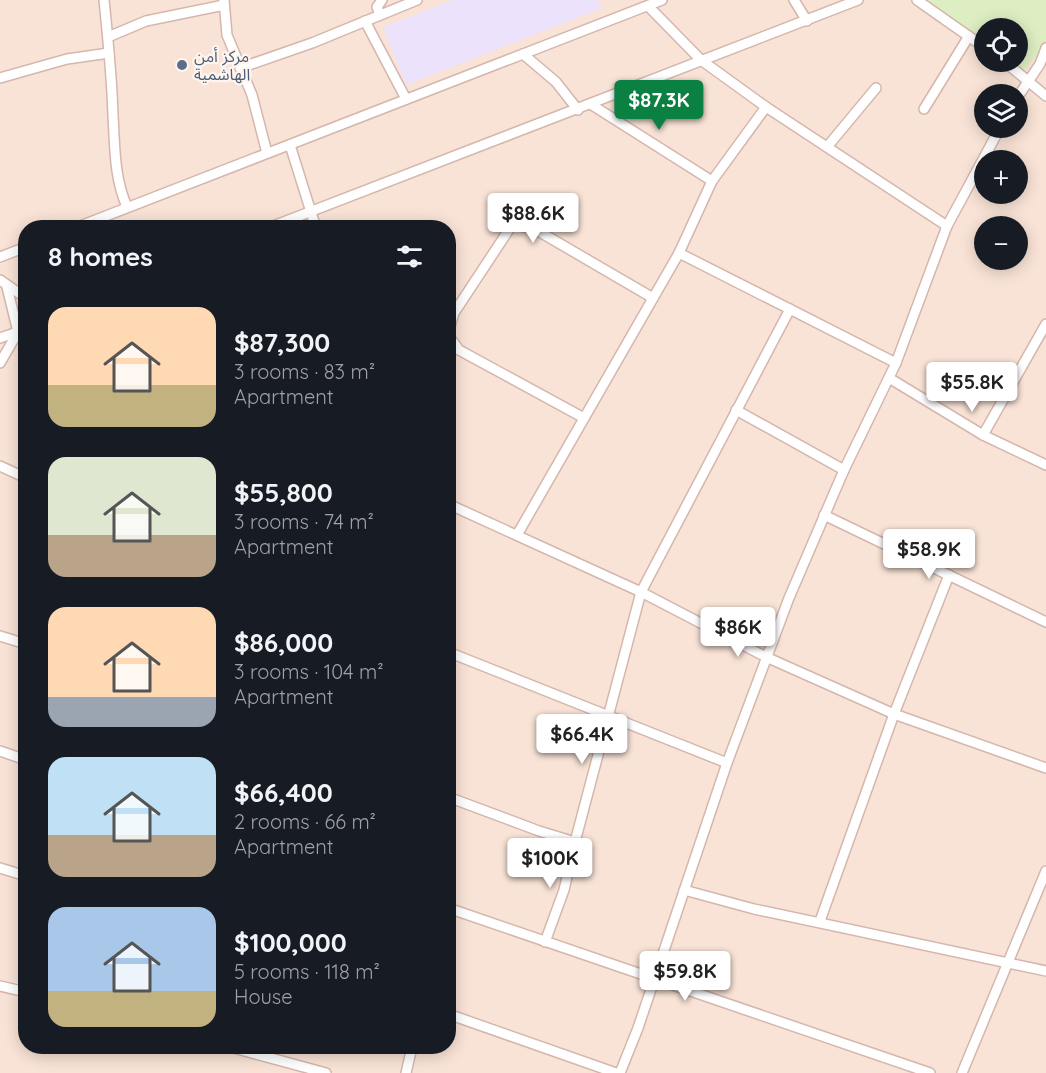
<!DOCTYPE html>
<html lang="en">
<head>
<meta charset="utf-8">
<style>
  :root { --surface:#171b24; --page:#20242c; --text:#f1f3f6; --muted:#9ea1a6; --accent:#0b8043 }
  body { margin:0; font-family:Quicksand,"Noto Sans Arabic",sans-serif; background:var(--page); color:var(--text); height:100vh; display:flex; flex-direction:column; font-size:22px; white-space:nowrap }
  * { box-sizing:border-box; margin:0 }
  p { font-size:20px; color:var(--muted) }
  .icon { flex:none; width:33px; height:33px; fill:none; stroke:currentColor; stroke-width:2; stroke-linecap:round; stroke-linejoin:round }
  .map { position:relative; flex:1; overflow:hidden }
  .sheet { position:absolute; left:18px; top:220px; width:438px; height:834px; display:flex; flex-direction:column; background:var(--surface); border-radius:24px; box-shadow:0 3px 15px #0003 }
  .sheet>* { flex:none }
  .fabs { position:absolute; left:974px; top:18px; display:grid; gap:12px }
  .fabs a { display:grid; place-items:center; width:54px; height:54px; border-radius:50%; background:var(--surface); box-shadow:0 3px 15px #0003; font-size:30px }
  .price { position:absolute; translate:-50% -51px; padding:0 14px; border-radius:6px; background:#fff; color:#222; font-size:20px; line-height:39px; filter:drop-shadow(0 2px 3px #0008) }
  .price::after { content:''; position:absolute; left:50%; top:36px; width:18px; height:14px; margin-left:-9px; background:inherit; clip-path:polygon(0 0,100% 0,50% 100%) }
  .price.active { background:var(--accent); color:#fff }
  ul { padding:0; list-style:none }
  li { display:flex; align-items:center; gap:18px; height:150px; padding:0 30px }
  li span { display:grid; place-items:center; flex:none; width:168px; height:120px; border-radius:18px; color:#555 }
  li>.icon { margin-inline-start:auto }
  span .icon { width:72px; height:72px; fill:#fffc; stroke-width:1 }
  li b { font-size:26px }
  h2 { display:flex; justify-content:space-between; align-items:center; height:72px; padding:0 30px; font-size:26px }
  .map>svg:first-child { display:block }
  .residential { fill:#f9e3d6; fill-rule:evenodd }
  .education { fill:#ede2fb }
  .green { fill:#ddeec2 }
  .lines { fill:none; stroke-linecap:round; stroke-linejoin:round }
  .minor-casing { stroke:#d5b6ad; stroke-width:12 }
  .minor { stroke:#fff; stroke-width:9 }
  .service-dot { fill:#5c6f8a; stroke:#fff5ef; stroke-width:2 }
  .labels { text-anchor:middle; stroke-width:4.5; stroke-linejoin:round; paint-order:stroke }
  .service-label { font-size:16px; fill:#4e5e75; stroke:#fff5ef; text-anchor:start }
</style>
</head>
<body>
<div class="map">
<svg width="1046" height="1073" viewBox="0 0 1046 1073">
  <rect width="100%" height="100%" fill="#fff0e6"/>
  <!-- residential -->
  <path class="residential" d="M 0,0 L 1046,0 L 1046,1073 L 0,1073 ZM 984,28 L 1017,28 L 1017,62 L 984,62 ZM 984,94 L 1017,94 L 1017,128 L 984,128 ZM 984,160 L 1017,160 L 1017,194 L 984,194 ZM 984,226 L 1017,226 L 1017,260 L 984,260 ZM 26,228 L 448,228 L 448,1047 L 26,1047 Z"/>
  <!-- education -->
  <path class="education" d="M 452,0 L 598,0 L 602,8 L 406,85 L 383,27 Z"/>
  <!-- green -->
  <path class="green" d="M 924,0 L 1046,0 L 1046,44 L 1023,71 L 1010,62 L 1017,62 L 1017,28 L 984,28 L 984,43 Z"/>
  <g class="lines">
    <defs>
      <g id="minor">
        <path d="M 104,0 C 108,39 112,77 113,116 C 115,148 114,177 127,207"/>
        <path d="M 224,0 L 227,35 L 252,95 L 267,153"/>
        <path d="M 794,0 L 807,21"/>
        <path d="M 917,0 L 984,47"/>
        <path d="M 648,6 L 701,60 L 766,107 L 947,226"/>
        <path d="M 380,15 L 377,7 L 382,0"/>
        <path d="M 365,21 L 406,99"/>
        <path d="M 108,37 L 146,21 L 224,5"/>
        <path d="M 523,54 L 556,82 L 578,110"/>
        <path d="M 1005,62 L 1046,96"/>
        <path d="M 240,68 L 312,43 L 417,0"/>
        <path d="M 0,78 L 67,59 L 109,53"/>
        <path d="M 1017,98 L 1040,64 L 1046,48"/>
        <path d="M 592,105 L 712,181"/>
        <path d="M 924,109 L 969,36"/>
        <path d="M 290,145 L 316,228"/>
        <path d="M 827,147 L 876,88"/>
        <path d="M 75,228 L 662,0"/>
        <path d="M 268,228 L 858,0"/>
        <path d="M 679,253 L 896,363"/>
        <path d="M 0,257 L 26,247"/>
        <path d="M 0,280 L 26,298"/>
        <path d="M 448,333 L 454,313 L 512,225 L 533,228 L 653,298"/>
        <path d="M 448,335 L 459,350 L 584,418"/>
        <path d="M 0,338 L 26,329"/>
        <path d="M 0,363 L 18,332 L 7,287"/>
        <path d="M 889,378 L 983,435 L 1046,465"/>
        <path d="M 736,410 L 844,470"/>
        <path d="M 983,435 L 1046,324"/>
        <path d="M 0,466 L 26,478"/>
        <path d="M 448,504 L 641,592 L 766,657 L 894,714 L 1046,768"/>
        <path d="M 824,515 L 1046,622"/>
        <path d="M 517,535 L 679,253 L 712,181 L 766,107"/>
        <path d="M 0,636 L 26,644"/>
        <path d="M 448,652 L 727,763"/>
        <path d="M 0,751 L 26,760"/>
        <path d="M 448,797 L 539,831 L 575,842 L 641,592 L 790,309"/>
        <path d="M 0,868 L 26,876"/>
        <path d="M 684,890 L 754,909 L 1046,971"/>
        <path d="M 448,908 L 930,1073"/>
        <path d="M 820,921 L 894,714 L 949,575"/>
        <path d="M 545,942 L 564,890 L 575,842"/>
        <path d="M 0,986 L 26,992"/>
        <path d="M 448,1014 L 616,1073"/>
        <path d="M 230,1047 L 326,1073"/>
        <path d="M 406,1073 L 412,1047"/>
        <path d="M 620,1073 L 638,1028 L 727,763 L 789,598 L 844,470 L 896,363 L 947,226 L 1000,128"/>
        <path d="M 962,1073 L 1046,871"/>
      </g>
    </defs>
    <!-- minor casing -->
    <use href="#minor" class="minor-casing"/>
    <!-- minor -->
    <use href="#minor" class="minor"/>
  </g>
  <!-- markers -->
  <circle class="service-dot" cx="182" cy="65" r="6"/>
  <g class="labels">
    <!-- service labels -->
    <g class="service-label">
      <text x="194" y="62">مركز أمن<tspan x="194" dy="18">الهاشمية</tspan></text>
    </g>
  </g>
</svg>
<div class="fabs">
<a><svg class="icon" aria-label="locate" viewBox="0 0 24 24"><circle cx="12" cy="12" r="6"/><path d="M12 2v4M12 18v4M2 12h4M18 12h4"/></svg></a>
<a><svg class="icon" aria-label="layers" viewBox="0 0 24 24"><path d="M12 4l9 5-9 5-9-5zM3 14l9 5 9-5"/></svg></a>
<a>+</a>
<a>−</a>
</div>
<b class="price active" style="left:659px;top:131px">$87.3K</b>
<b class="price" style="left:533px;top:244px">$88.6K</b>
<b class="price" style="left:972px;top:413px">$55.8K</b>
<b class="price" style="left:929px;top:580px">$58.9K</b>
<b class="price" style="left:738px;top:658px">$86K</b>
<b class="price" style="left:582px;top:765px">$66.4K</b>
<b class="price" style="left:550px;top:889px">$100K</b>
<b class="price" style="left:685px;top:1002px">$59.8K</b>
<section class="sheet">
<h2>8 homes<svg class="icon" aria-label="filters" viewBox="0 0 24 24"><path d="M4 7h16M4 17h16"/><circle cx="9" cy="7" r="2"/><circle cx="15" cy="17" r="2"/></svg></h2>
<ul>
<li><span style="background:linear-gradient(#ffd9b3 65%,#c2b280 0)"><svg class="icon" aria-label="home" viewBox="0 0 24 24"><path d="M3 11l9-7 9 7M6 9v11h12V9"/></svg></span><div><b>$87,300</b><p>3 rooms · 83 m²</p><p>Apartment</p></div></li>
<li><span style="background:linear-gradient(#dfe7d0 65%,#b9a48a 0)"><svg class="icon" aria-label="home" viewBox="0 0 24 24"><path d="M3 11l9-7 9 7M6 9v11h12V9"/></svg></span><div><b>$55,800</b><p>3 rooms · 74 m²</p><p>Apartment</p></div></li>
<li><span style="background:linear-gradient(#ffd9b3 75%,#9aa5b1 0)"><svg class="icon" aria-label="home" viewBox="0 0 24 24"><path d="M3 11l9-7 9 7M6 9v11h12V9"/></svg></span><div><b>$86,000</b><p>3 rooms · 104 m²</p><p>Apartment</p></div></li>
<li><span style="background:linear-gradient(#bfe0f5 65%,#b9a48a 0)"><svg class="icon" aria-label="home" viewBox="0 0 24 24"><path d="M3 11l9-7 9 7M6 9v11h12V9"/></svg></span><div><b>$66,400</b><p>2 rooms · 66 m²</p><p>Apartment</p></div></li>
<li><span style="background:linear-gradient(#a9c7e8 70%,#c2b280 0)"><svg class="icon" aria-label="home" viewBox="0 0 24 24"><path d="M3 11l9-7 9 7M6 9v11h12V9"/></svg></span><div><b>$100,000</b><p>5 rooms · 118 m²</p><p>House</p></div></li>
</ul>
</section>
</div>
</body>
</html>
